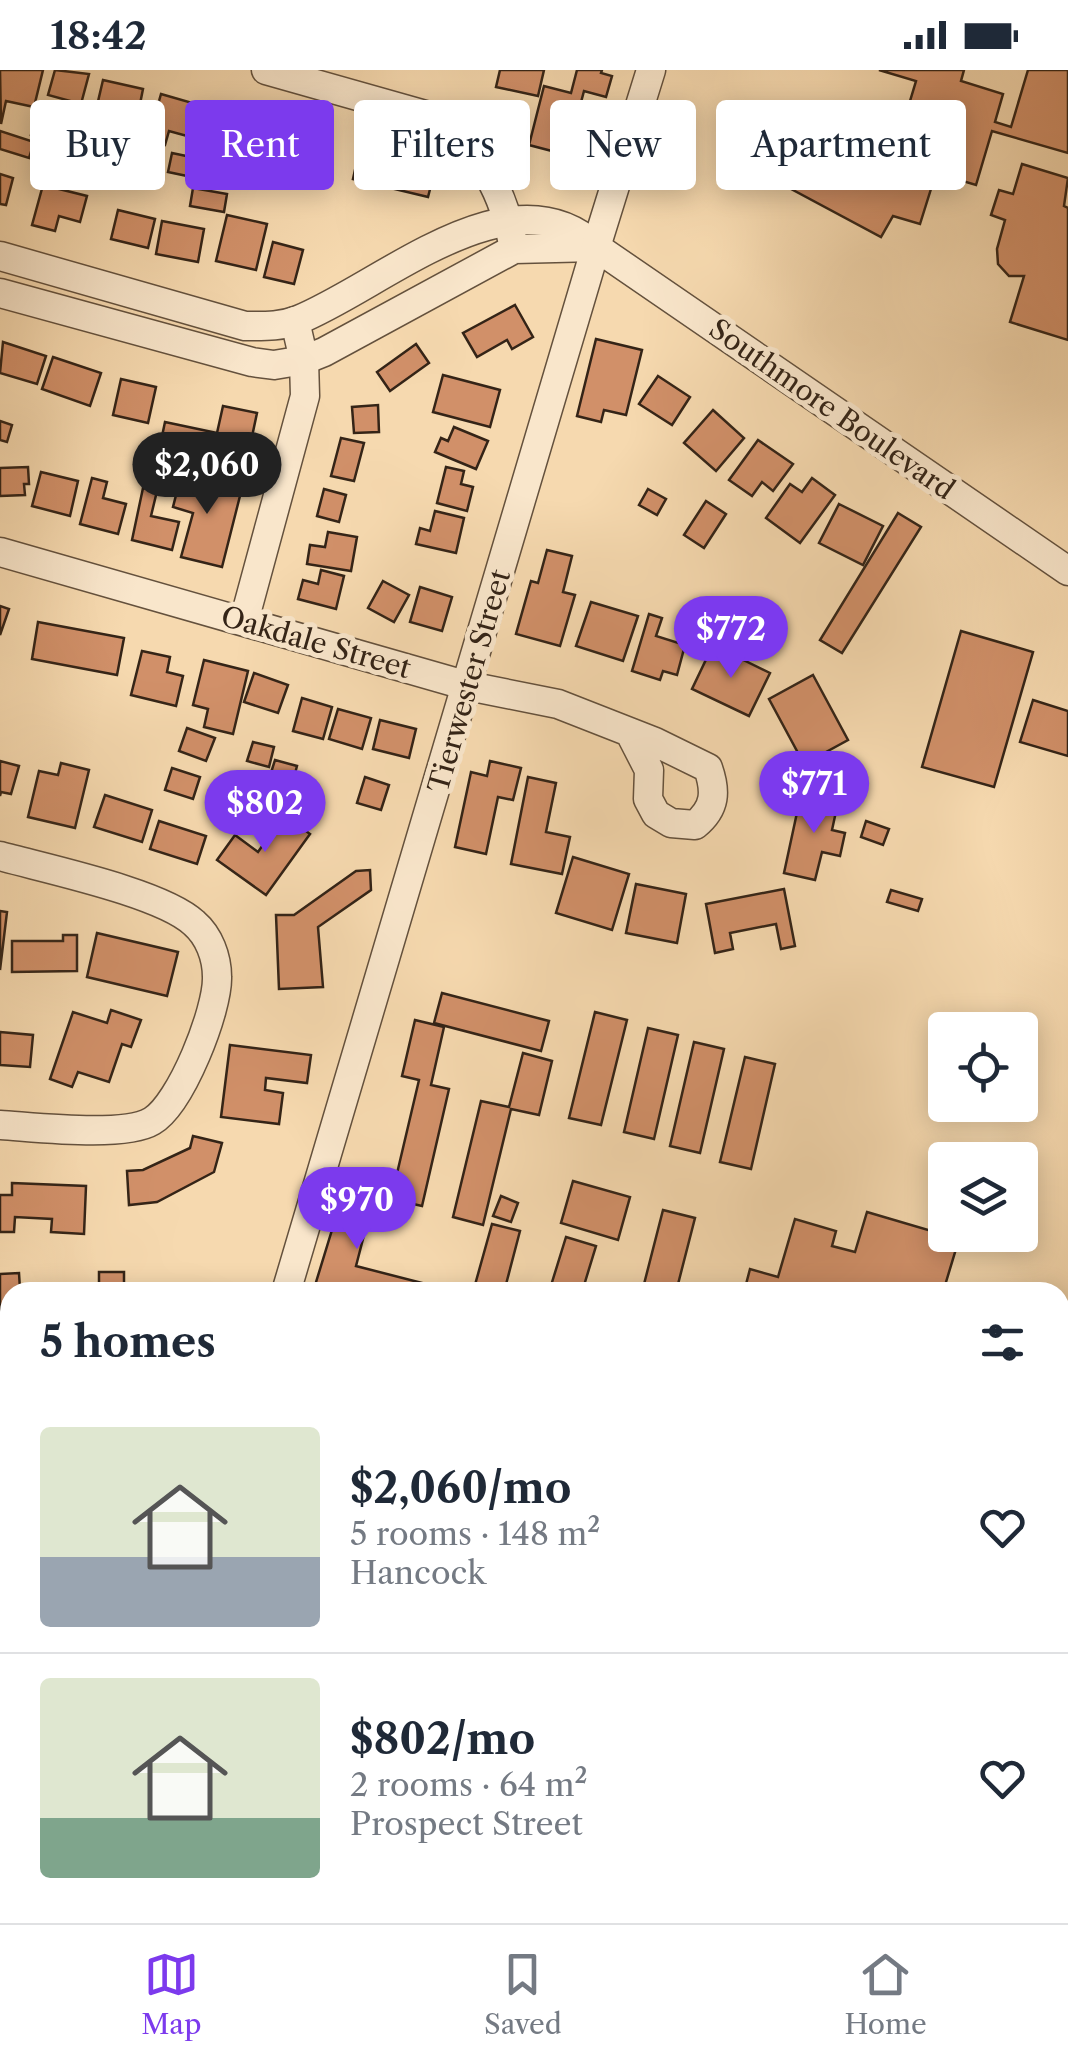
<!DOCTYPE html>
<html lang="en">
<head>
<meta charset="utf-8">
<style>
  :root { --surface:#fff; --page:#f2f2f3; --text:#1f2937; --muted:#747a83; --line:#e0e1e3; --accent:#7c3aed }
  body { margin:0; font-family:"Libre Caslon Text",serif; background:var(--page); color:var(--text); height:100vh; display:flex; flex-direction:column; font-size:38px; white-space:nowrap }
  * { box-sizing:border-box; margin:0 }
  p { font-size:32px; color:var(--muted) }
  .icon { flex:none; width:55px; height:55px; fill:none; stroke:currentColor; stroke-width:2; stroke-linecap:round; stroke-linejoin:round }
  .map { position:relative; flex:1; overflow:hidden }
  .sheet { position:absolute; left:0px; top:1212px; width:1070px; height:642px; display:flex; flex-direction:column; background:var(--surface); border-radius:30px 30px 0 0; box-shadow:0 5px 25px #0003 }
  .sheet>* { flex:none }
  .banner { position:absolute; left:30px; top:30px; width:1010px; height:90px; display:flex; gap:20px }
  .fabs { position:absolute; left:928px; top:942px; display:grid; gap:20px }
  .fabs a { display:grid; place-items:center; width:110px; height:110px; border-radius:10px; background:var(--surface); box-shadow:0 5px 25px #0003; font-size:50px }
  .price { position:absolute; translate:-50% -85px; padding:0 22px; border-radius:35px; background:var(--accent); color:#fff; font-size:32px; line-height:65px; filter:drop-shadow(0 2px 5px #0008) }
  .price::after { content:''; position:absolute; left:50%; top:60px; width:30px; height:22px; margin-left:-15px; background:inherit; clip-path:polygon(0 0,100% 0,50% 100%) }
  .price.current { background:#222; color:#fff }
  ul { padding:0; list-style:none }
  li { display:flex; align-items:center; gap:30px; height:250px; padding:0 40px }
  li+li { border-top:2px solid var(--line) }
  li span { display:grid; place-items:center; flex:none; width:280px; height:200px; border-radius:10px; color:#555 }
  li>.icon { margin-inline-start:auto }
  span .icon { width:120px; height:120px; fill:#fffc; stroke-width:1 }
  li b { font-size:42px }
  h2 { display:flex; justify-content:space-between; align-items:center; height:120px; padding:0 40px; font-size:42px }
  .pill { padding:0 35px; border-radius:10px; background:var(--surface); box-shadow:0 5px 25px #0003; font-size:35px; line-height:90px }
  .pill.current { background:var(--accent); color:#fff }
  .status { display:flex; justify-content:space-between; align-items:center; height:70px; padding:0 50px; background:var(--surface); direction:ltr }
  .status svg { height:28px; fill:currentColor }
  .tabs { display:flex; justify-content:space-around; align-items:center; height:140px; border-top:2px solid var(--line); background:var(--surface); font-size:28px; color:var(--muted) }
  .tabs a { display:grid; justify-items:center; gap:5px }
  .tabs .current { color:var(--accent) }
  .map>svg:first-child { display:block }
  .green { fill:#bfbe88; stroke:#7a7150; stroke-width:2.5 }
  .water { fill:#a2b7b7; stroke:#767c77; stroke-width:2.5 }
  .building { fill:#d19069; stroke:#342417; stroke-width:2.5 }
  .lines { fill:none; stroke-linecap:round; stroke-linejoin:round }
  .minor-casing { stroke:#64513d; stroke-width:31 }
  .major-casing { stroke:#342417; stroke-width:39 }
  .minor { stroke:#f9e6cb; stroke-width:28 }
  .major { stroke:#ebbc78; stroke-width:35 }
  .labels { text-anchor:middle; stroke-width:10; stroke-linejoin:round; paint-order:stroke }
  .street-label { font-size:28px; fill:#342417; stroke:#f9e6cb }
</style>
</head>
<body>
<div class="status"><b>18:42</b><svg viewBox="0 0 49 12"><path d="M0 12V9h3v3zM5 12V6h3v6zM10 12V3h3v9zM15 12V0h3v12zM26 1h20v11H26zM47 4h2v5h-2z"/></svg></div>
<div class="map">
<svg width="1068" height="1853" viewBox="0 0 1068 1853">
  <rect width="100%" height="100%" fill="#f6d9af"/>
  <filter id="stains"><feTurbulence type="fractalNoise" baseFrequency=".002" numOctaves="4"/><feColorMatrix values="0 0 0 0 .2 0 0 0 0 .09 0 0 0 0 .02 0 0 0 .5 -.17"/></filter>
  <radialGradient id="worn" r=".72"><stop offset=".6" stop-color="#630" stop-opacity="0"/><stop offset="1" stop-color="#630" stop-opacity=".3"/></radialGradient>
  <!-- green -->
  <g class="green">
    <path d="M 1068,1366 L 1068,1664 L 1060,1667 L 1060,1371 Z"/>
    <path d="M 10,1420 L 10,1735 L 0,1736 L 0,1421 Z"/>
  </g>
  <!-- water -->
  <g class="water">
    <path d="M 1068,1484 L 1068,1554 L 1060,1558 L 1060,1489 Z"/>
    <path d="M 10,1549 L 10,1614 L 0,1615 L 0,1550 Z"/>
  </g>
  <!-- building -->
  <g class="building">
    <path d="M 0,0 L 43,0 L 34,37 L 6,31 L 1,54 Z"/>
    <path d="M 55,0 L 89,4 L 81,34 L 48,25 Z"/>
    <path d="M 500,0 L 544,0 L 538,26 L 496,17 Z"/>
    <path d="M 577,0 L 602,0 L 601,3 L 612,6 L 606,27 L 584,21 L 567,85 L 529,75 L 544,16 L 571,23 Z"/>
    <path d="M 879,0 L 964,0 L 961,11 L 1003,24 L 995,52 L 1011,57 L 1028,0 L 1068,0 L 1068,83 L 992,61 L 976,115 L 936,103 L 920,154 L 893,146 L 881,167 L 780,113 L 792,90 L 777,85 L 786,54 L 807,60 L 815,35 L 901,61 L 916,11 Z"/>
    <path d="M 103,10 L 143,19 L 137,49 L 96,40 Z"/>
    <path d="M 161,24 L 196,34 L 187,66 L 169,61 L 165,75 L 148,70 Z"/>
    <path d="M 35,46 L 59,51 L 56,70 L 31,65 Z"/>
    <path d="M 258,49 L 279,54 L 274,75 L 293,80 L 283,116 L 243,106 Z"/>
    <path d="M 0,61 L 34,72 L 29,88 L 0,79 Z"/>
    <path d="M 360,77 L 436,96 L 428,127 L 353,109 Z"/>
    <path d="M 172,83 L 191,87 L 187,106 L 168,102 Z"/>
    <path d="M 1022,94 L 1068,108 L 1064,136 L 1068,138 L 1068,270 L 1010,252 L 1024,206 L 1009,206 L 998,194 L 997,179 L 1005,150 L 991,145 L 999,120 L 1013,124 Z"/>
    <path d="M 0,104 L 13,108 L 6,135 L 0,134 Z"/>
    <path d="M 43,115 L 87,126 L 80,152 L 59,146 L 55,161 L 32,155 Z"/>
    <path d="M 193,118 L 227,124 L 224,142 L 190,136 Z"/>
    <path d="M 118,140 L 155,149 L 148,178 L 111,169 Z"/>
    <path d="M 227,145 L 267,154 L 256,200 L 216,191 Z"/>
    <path d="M 162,151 L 204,159 L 198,192 L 156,184 Z"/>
    <path d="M 273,172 L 303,180 L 294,214 L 264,207 Z"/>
    <path d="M 515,235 L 533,267 L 512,279 L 507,270 L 477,287 L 463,263 Z"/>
    <path d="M 596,269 L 642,280 L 626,345 L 604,340 L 601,352 L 577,346 Z"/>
    <path d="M 3,272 L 46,286 L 37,314 L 0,303 Z"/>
    <path d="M 416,274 L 429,293 L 390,321 L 377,302 Z"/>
    <path d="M 53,287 L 101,303 L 90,336 L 42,319 Z"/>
    <path d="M 443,305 L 500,320 L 490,357 L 433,342 Z"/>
    <path d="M 658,306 L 690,327 L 672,355 L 639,334 Z"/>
    <path d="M 121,309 L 156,317 L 148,353 L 113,345 Z"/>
    <path d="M 378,335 L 379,362 L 354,363 L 352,337 Z"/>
    <path d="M 223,336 L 257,343 L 243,409 L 157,390 L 165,352 L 217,363 Z"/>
    <path d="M 713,340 L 744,368 L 716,401 L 684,373 Z"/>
    <path d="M 0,351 L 12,355 L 7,372 L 0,370 Z"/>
    <path d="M 454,357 L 488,371 L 476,399 L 435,382 L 441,368 L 448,371 Z"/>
    <path d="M 341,368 L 364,373 L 354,411 L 331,406 Z"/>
    <path d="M 758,370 L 793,394 L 773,421 L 762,412 L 752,426 L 729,410 Z"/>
    <path d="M 28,397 L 29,414 L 24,414 L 25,425 L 0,426 L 0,398 Z"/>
    <path d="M 446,397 L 464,401 L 461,414 L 473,417 L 467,441 L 437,433 Z"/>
    <path d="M 41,402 L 78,411 L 70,446 L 32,436 Z"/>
    <path d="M 182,402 L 242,418 L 222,497 L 181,487 L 193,443 L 173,437 Z"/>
    <path d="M 92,408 L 107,412 L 103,428 L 126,434 L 118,464 L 80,454 Z"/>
    <path d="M 812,408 L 835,425 L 800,473 L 766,448 L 790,414 L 802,422 Z"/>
    <path d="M 143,418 L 157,421 L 151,446 L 179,452 L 172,480 L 132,470 Z"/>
    <path d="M 324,419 L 346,425 L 339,452 L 317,446 Z"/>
    <path d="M 648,419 L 666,429 L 657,445 L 639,435 Z"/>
    <path d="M 706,431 L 726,444 L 704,478 L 684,465 Z"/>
    <path d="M 839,434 L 883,456 L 863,495 L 819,473 Z"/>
    <path d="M 435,441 L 464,448 L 456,483 L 416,474 L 420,458 L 430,461 Z"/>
    <path d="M 898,443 L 921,457 L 842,583 L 820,570 Z"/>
    <path d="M 328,462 L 357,467 L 351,501 L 307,494 L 310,475 L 325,477 Z"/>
    <path d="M 547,480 L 572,486 L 563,522 L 575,525 L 560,576 L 516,564 L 531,511 L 538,513 Z"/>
    <path d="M 321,500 L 344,506 L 336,539 L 298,529 L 303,510 L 318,514 Z"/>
    <path d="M 383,511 L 409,525 L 394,552 L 368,538 Z"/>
    <path d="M 420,517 L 452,527 L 442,561 L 410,552 Z"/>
    <path d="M 591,532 L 638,546 L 623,591 L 576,576 Z"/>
    <path d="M 0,536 L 9,539 L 0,565 Z"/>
    <path d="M 649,544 L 662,548 L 656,566 L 685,575 L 677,605 L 663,601 L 660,610 L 632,601 Z"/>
    <path d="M 38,552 L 124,568 L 117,605 L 32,589 Z"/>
    <path d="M 961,561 L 1033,582 L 994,717 L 922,697 Z"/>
    <path d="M 713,575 L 770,603 L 749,646 L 692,619 Z"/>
    <path d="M 142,581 L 170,587 L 167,602 L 183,606 L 176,636 L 131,625 Z"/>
    <path d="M 204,590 L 248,601 L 233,664 L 204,657 L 208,639 L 193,635 Z"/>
    <path d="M 254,603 L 288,615 L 278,643 L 244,632 Z"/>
    <path d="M 813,605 L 848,670 L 804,694 L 769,629 Z"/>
    <path d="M 302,628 L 332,637 L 323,669 L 293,661 Z"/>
    <path d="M 1033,630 L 1068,641 L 1068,686 L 1020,672 Z"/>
    <path d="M 338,639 L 371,648 L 362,679 L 329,669 Z"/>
    <path d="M 380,650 L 416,659 L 409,688 L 373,679 Z"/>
    <path d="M 187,658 L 215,668 L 206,691 L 179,681 Z"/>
    <path d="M 253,672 L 274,677 L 269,697 L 247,691 Z"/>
    <path d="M 275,690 L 297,696 L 292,715 L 269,709 Z"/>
    <path d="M 0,691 L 19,696 L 11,724 L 1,722 L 0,726 Z"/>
    <path d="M 490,691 L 521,698 L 513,730 L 498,727 L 486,784 L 455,777 L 471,702 L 487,706 Z"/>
    <path d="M 61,693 L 89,700 L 75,758 L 28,747 L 39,701 L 58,705 Z"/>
    <path d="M 172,698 L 200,707 L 193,729 L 165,720 Z"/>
    <path d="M 365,707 L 389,715 L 381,740 L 357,733 Z"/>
    <path d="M 528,707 L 556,713 L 546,762 L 570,767 L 562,804 L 511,794 Z"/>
    <path d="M 236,712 L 259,715 L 255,737 L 233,734 Z"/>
    <path d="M 265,717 L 287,725 L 279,748 L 256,740 Z"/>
    <path d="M 818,718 L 840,723 L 832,760 L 845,763 L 840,786 L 822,782 L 815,810 L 784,803 L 798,738 L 813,741 Z"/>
    <path d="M 105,725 L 152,740 L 142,772 L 94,757 Z"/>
    <path d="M 284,745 L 310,764 L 266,825 L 217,790 L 235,765 L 258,782 Z"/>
    <path d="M 159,751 L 206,766 L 197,794 L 150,779 Z"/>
    <path d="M 866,751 L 889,759 L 883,775 L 861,767 Z"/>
    <path d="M 573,787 L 629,804 L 612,860 L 556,843 Z"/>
    <path d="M 370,800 L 371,820 L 318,857 L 323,917 L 279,919 L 276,845 L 294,845 L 356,801 Z"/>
    <path d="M 636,814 L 686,824 L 677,873 L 626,863 Z"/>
    <path d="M 784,819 L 795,876 L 781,879 L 776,854 L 730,863 L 733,879 L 715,883 L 706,834 Z"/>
    <path d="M 891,820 L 922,829 L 918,841 L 887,832 Z"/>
    <path d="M 0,841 L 7,842 L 0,900 Z"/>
    <path d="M 97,863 L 178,882 L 167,926 L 87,907 Z"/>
    <path d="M 63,865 L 77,865 L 77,901 L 12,902 L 12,871 L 63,871 Z"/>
    <path d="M 442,923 L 549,951 L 541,981 L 434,953 Z"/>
    <path d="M 111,940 L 141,950 L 131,977 L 122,974 L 109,1012 L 78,1002 L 72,1017 L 50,1009 L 73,942 L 107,953 Z"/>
    <path d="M 595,942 L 627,950 L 601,1055 L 569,1048 Z"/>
    <path d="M 415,950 L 444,957 L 431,1015 L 449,1019 L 422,1136 L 391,1129 L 419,1010 L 402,1006 Z"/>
    <path d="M 648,958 L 678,965 L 654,1069 L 624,1062 Z"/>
    <path d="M 0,962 L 33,965 L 30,997 L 0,995 Z"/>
    <path d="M 694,972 L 724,979 L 700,1083 L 670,1076 Z"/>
    <path d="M 230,975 L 311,985 L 307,1013 L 266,1008 L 265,1020 L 283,1023 L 279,1054 L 221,1047 Z"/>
    <path d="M 523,983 L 552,991 L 539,1045 L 511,1039 L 483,1155 L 453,1147 L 481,1031 L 509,1037 Z"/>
    <path d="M 745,987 L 775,994 L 751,1099 L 720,1092 Z"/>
    <path d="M 193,1066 L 222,1073 L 214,1102 L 157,1132 L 129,1135 L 127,1101 L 143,1100 L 190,1078 Z"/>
    <path d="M 347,1111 L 376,1119 L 356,1196 L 457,1222 L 313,1222 Z"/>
    <path d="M 573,1111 L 630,1127 L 618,1170 L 561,1153 Z"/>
    <path d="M 12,1113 L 86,1116 L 84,1164 L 51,1162 L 52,1149 L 15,1147 L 14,1162 L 0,1162 L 0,1125 L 12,1125 Z"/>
    <path d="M 501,1126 L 518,1133 L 511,1152 L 493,1146 Z"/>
    <path d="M 663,1140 L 695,1148 L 676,1222 L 642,1222 Z"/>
    <path d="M 867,1142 L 959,1169 L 943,1222 L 744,1222 L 750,1199 L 778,1207 L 795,1149 L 836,1161 L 832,1176 L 855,1182 Z"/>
    <path d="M 492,1154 L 520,1161 L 504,1222 L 473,1222 Z"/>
    <path d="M 566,1167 L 596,1176 L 582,1222 L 549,1222 Z"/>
    <rect x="99" y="1202" width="25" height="20"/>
    <path d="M 19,1203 L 20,1219 L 44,1218 L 44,1222 L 10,1222 L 10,1303 L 8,1250 L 0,1251 L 0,1204 Z"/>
    <rect x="60" y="1845" width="17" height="8"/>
    <path d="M 362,1845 L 411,1845 L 428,1848 L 427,1853 L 360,1853 Z"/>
    <path d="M 1009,1845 L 1053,1845 L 1052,1853 L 1009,1848 Z"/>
  </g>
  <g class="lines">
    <defs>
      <g id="minor">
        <path d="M 266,0 L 425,45 C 474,67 502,118 512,169"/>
        <path d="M 0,186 L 245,256 C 263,256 280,257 298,250 C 381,217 510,97 596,177 L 1068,501"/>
        <path d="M 0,223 L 252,292 L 274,295 L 304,290 L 324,282 L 514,179 L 596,177"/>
        <path d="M 0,482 L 468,616 L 558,634 L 655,672 L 708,698 C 716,721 716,738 695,755 L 671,753 L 656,744 L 648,729 L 649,700 L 630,663"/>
        <path d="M 244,551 L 305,326 L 304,290 L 295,251"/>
        <path d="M 0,786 C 47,799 162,823 194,853 C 209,866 217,887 217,907 C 218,940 181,1034 152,1051 C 124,1068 34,1057 0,1055"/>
        <path d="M 286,1222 L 596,177 L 651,0"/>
        <path d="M 204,1853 L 204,1845"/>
      </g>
      <g id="major">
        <path d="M 1060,1357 L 1068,1353"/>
        <path d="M 0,1404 L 10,1403"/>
        <path d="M 0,1749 L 10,1748"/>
        <path d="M 768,1845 L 795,1853"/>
      </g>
    </defs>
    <!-- minor casing -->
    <use href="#minor" class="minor-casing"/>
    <!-- major casing -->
    <use href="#major" class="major-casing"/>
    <!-- minor -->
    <use href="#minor" class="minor"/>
    <!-- major -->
    <use href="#major" class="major"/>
  </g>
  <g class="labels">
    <!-- street labels -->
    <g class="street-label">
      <text transform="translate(832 339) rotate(35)" y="10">Southmore Boulevard</text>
      <text transform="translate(316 572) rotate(16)" y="10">Oakdale Street</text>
      <text transform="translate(469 611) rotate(-74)" y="10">Tierwester Street</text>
    </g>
  </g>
  <rect width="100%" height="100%" filter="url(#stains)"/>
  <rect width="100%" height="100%" fill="url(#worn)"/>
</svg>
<div class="fabs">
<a><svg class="icon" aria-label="locate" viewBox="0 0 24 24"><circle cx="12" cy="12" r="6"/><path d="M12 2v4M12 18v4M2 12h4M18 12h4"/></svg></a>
<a><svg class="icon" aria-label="layers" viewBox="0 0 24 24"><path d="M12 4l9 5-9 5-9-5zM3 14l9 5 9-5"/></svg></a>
</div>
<b class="price current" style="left:207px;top:447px">$2,060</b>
<b class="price" style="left:731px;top:611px">$772</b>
<b class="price" style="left:814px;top:766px">$771</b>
<b class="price" style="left:265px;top:785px">$802</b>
<b class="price" style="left:357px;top:1182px">$970</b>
<div class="banner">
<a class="pill">Buy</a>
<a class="pill current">Rent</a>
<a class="pill">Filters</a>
<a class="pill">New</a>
<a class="pill">Apartment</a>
</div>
<section class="sheet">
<h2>5 homes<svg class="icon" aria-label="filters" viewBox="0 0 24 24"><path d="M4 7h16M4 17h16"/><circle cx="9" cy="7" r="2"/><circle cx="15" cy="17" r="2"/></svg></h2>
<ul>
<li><span style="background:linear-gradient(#dfe7d0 65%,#9aa5b1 0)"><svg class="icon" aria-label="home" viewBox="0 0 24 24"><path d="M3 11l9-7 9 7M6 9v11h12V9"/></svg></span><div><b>$2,060/mo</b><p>5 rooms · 148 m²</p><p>Hancock</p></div><svg class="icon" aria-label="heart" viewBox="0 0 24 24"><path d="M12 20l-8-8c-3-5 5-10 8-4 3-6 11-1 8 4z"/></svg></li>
<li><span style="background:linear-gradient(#dfe7d0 70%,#7fa58c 0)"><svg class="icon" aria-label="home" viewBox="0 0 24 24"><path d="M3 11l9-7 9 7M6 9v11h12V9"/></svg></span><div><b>$802/mo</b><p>2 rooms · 64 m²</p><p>Prospect Street</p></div><svg class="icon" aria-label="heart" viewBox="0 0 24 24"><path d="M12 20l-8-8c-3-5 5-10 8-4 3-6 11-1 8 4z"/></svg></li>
</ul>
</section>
</div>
<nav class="tabs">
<a class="current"><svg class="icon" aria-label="map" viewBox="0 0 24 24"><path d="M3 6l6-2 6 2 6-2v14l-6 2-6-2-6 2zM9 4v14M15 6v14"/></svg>Map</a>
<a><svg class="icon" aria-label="saved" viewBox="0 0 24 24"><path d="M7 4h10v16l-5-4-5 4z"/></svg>Saved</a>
<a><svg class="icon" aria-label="home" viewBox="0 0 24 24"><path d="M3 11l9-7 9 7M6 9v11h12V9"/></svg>Home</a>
</nav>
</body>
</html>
